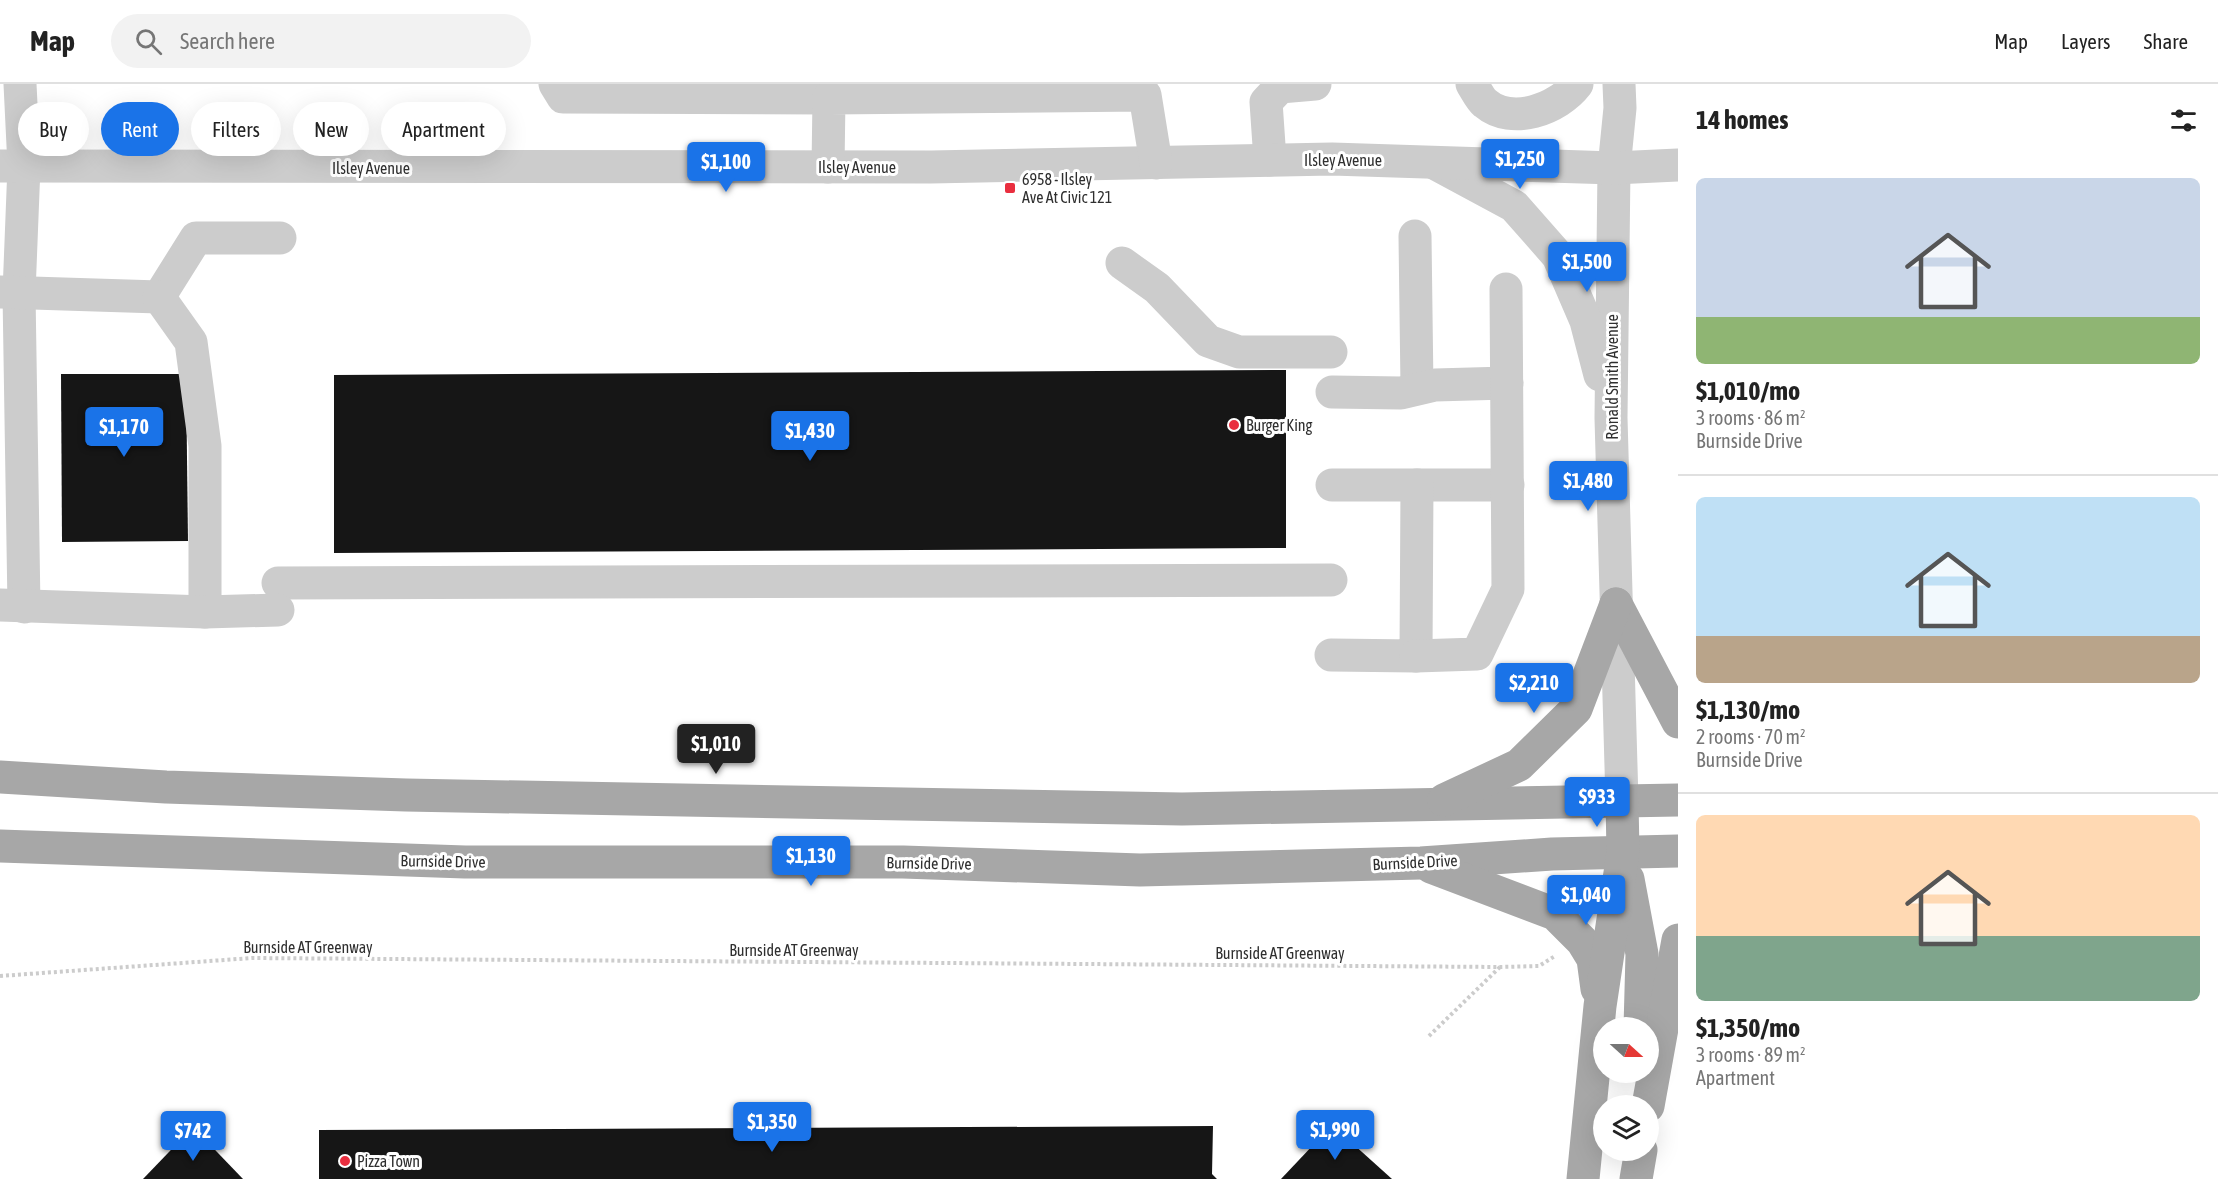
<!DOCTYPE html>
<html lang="en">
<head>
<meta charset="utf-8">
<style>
  :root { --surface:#fff; --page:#f2f2f2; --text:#222; --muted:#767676; --line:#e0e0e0; --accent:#1a73e8 }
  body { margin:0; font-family:"Asap Condensed",sans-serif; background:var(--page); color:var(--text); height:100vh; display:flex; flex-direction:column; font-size:22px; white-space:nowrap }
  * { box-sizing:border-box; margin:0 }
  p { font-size:20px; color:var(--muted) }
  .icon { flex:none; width:33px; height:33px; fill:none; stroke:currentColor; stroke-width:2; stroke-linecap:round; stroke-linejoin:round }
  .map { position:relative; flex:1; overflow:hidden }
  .panel { display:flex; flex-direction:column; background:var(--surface); width:540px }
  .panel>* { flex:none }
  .top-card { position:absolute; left:18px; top:18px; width:570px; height:54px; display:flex; gap:12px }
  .needle { width:39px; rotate:111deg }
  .tools { position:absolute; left:1593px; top:933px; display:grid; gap:12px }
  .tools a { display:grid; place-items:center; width:66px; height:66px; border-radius:50%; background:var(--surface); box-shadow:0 6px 24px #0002; font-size:30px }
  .price { position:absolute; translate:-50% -51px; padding:0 14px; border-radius:6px; background:var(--accent); color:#fff; font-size:20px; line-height:39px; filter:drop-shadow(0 2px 3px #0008) }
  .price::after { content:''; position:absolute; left:50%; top:36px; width:18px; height:14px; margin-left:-9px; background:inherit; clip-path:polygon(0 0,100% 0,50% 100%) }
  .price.selected { background:#222; color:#fff }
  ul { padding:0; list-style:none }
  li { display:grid; align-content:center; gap:12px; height:318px; padding:0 18px }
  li+li { border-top:2px solid var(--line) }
  li span { display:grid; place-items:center; height:186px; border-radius:9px; color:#555 }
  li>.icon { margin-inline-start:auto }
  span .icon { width:108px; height:108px; fill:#fffc; stroke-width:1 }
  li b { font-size:26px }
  h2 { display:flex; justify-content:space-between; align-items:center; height:72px; padding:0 18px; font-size:26px }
  .chip { padding:0 21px; border-radius:27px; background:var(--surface); box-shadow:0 6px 24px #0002; font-size:21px; line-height:54px }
  .chip.selected { background:var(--accent); color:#fff }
  header { display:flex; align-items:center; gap:36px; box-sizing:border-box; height:84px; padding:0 30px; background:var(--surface); border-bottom:2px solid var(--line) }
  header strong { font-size:28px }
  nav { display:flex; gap:33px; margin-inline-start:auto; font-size:21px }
  .search { width:420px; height:54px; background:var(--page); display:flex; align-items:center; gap:15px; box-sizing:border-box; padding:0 21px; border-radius:33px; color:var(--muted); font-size:22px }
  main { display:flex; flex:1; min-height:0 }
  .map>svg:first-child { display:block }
  .building { fill:#161616 }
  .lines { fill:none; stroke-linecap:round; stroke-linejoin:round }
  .path { stroke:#ccc; stroke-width:4; stroke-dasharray:3 3; stroke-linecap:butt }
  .minor { stroke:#ccc; stroke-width:33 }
  .major { stroke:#a7a7a7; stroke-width:33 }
  .poi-dot { fill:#e92e3f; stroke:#fff; stroke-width:2 }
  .labels { text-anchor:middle; stroke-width:6; stroke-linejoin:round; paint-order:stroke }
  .street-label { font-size:16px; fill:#2f2f2f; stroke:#fff }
  .poi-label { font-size:16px; fill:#2f2f2f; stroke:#fff; text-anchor:start }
</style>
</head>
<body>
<header>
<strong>Map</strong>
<div class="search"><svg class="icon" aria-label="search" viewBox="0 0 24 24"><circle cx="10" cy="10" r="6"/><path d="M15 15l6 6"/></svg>Search here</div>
<nav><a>Map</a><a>Layers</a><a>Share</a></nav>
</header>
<main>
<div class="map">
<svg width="1678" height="1095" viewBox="0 0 1678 1095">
  <rect width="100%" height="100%" fill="#fff"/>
  <!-- building -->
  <g class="building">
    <path d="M 1286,286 L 1286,464 L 334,469 L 334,291 Z"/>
    <path d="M 61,290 L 186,290 L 188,457 L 62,458 Z"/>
    <path d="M 1332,1041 L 1392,1095 L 1281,1095 Z"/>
    <path d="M 1213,1042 L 1212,1090 L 1217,1095 L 319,1095 L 319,1046 Z"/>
    <path d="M 193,1043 L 243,1095 L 143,1095 Z"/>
  </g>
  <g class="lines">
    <!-- path -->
    <g class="path">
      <path d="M 0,892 L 252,874 L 1500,883 L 1539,882 L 1555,872"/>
      <path d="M 1429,952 L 1500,883"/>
    </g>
    <!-- minor -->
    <g class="minor">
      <path d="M 20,0 L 24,82 L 19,209 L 24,523"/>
      <path d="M 555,0 L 563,13 L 829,14"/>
      <path d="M 1472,0 C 1476,6 1480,15 1485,19 C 1512,42 1558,25 1577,0"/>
      <path d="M 1619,0 L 1620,24 L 1614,84 L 1611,334 L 1622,717"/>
      <path d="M 1270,76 L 1266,18 L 1280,3 L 1315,0"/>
      <path d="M 1436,80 L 1514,122 L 1558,172 L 1586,237 L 1600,291"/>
      <path d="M 0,82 L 931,83 L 1332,75 L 1614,84 L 1678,81"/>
      <path d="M 828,83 L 829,14 L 1145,11 L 1156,79"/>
      <path d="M 1415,152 L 1417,304"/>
      <path d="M 1122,179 L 1157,204 L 1208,257 L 1239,268 L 1331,268"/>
      <path d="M 0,208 L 159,213 L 196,154 L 280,154"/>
      <path d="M 159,213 L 191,258 L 205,362 L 205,528"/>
      <path d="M 1332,308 L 1401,309 L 1435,301 L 1507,299"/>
      <path d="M 1417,401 L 1508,401"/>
      <path d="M 278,499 L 1331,496"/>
      <path d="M 0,521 L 205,528 L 278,526"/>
      <path d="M 1331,571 L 1416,572 L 1417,401 L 1332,401"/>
      <path d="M 1416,572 L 1477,570 L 1508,505 L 1506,205"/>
    </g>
    <!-- major -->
    <g class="major">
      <path d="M 1616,520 L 1678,638"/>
      <path d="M 0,693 L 166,703 L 406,711 L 1182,725 L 1678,716"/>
      <path d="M 1444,716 L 1519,681 L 1576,625 L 1616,520"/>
      <path d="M 0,762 L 465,778 L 903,778 L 1140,786 L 1421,779 L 1552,770 L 1678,767"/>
      <path d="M 1431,783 L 1555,830 L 1582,857 L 1593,875 L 1597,905"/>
      <path d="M 1628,795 L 1642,870 L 1640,944"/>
      <path d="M 1648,1022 L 1678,856"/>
      <path d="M 1583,1095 L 1600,922 L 1623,769 L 1622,717"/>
      <path d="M 1636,1095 L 1641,1066"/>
    </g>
  </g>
  <!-- markers -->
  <g class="poi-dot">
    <rect x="1004" y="98" width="12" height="12" rx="3"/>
    <circle cx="1234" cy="341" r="6"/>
    <circle cx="345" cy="1077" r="6"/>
  </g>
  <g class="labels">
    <!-- street labels -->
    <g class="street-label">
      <text x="1343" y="82">Ilsley Avenue</text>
      <text x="857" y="89">Ilsley Avenue</text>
      <text x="371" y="90">Ilsley Avenue</text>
      <text transform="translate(1612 293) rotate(-90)" y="6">Ronald Smith Avenue</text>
      <text transform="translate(443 777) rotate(1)" y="6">Burnside Drive</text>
      <text transform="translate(1415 778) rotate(-3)" y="6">Burnside Drive</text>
      <text transform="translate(929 779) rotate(1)" y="6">Burnside Drive</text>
      <text x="308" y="869">Burnside AT Greenway</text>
      <text x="794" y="872">Burnside AT Greenway</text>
      <text x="1280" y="875">Burnside AT Greenway</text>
    </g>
    <!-- poi labels -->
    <g class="poi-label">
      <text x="1022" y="101">6958 - Ilsley<tspan x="1022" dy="18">Ave At Civic 121</tspan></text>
      <text x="1246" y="347">Burger King</text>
      <text x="357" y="1083">Pizza Town</text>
    </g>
  </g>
</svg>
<div class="tools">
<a><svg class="needle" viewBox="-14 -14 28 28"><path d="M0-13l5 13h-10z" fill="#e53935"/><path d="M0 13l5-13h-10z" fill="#767676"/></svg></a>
<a><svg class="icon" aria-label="layers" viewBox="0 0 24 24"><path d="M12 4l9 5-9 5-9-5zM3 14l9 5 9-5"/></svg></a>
</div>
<b class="price" style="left:1520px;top:106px">$1,250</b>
<b class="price" style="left:726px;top:109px">$1,100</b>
<b class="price" style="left:1587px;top:209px">$1,500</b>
<b class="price" style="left:124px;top:374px">$1,170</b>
<b class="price" style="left:810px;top:378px">$1,430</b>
<b class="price" style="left:1588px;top:428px">$1,480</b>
<b class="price" style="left:1534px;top:630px">$2,210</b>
<b class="price selected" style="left:716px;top:691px">$1,010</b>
<b class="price" style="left:1597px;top:744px">$933</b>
<b class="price" style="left:811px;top:803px">$1,130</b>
<b class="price" style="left:1586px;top:842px">$1,040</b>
<b class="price" style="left:772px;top:1069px">$1,350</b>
<b class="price" style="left:1335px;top:1077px">$1,990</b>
<b class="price" style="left:193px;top:1078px">$742</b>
<div class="top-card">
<a class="chip">Buy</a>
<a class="chip selected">Rent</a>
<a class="chip">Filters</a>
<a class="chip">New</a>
<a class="chip">Apartment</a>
</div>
</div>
<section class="panel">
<h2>14 homes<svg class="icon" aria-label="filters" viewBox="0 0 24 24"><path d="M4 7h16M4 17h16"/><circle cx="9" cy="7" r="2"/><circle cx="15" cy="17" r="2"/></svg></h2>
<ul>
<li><span style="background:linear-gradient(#c9d6e8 75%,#8fb573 0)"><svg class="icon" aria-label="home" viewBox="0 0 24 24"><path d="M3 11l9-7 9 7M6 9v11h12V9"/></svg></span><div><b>$1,010/mo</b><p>3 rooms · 86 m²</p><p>Burnside Drive</p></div></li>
<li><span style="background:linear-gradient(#bfe0f5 75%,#b9a48a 0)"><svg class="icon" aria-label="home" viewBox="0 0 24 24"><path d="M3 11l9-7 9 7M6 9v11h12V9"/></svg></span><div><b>$1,130/mo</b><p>2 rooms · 70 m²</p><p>Burnside Drive</p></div></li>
<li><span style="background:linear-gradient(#ffd9b3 65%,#7fa58c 0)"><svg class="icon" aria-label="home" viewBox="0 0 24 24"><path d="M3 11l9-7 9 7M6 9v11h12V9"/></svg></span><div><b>$1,350/mo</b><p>3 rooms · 89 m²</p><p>Apartment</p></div></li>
</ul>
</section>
</main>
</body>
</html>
